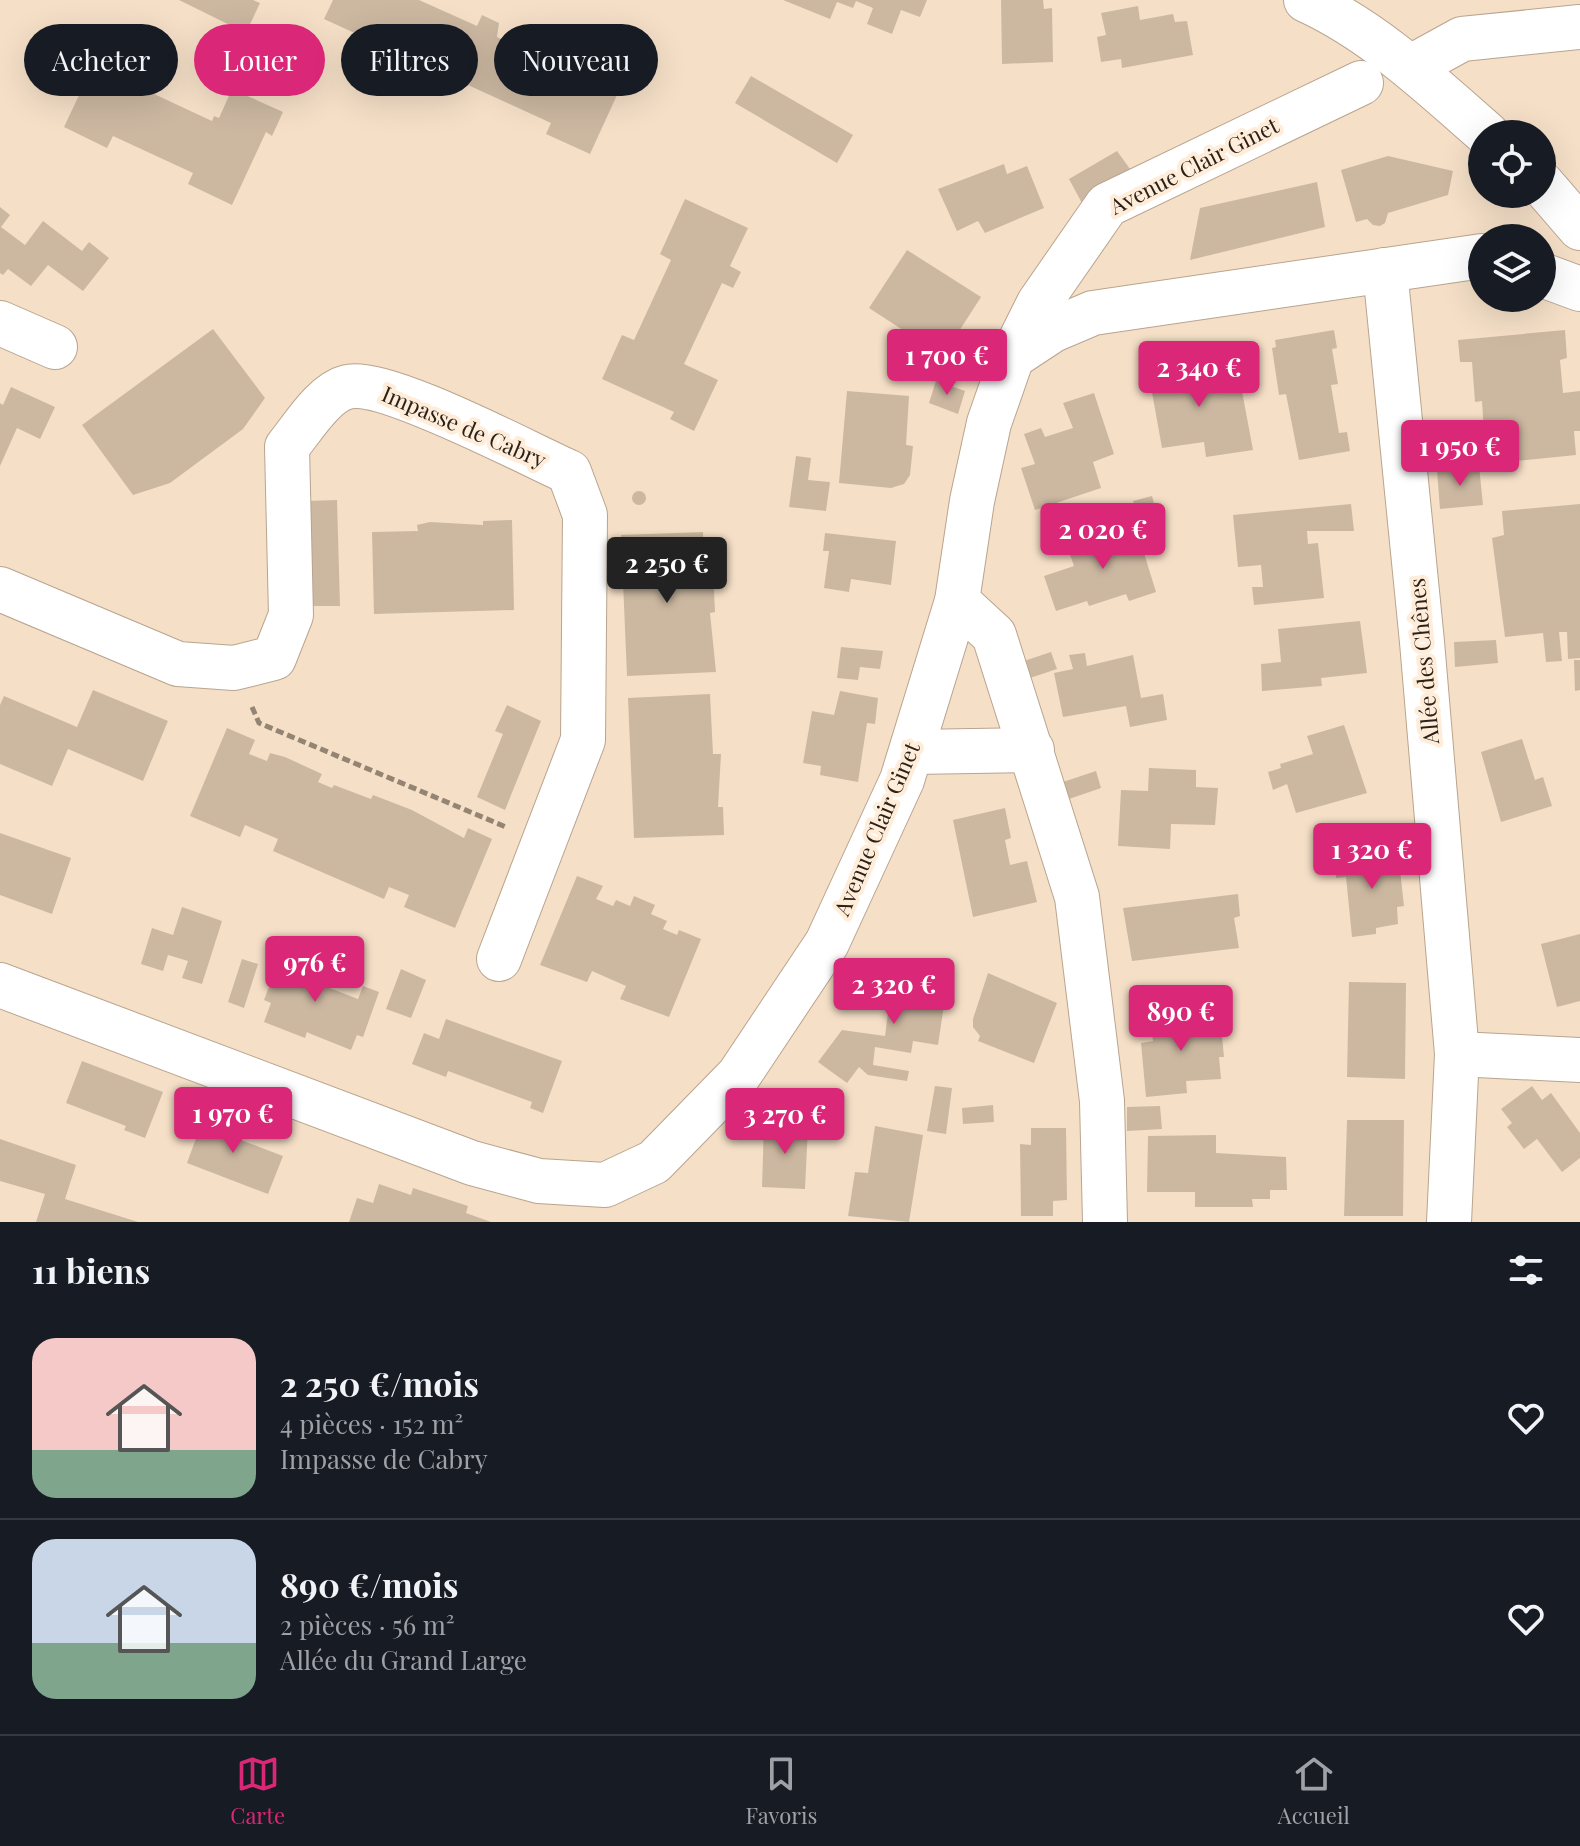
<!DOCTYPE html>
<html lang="fr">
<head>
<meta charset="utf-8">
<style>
  :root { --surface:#171b24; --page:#20242c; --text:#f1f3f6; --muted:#9ea1a6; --line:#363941; --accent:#db2777 }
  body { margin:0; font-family:"Playfair Display",serif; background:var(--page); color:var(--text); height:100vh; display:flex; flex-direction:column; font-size:30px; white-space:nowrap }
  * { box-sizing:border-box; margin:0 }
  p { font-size:26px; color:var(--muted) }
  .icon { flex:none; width:44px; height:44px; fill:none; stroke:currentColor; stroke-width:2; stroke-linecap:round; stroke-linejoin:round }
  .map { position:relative; height:1222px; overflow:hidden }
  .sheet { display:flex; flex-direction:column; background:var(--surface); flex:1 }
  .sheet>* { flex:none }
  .top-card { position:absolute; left:24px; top:24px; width:800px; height:72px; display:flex; gap:16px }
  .controls { position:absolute; left:1468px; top:120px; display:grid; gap:16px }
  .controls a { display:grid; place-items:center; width:88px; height:88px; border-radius:50%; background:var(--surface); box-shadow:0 8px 32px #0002; font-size:40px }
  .price { position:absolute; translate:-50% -68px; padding:0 18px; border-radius:8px; background:var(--accent); color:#fff; font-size:26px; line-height:52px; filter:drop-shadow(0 2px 4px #0008) }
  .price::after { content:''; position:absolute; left:50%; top:48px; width:24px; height:18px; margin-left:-12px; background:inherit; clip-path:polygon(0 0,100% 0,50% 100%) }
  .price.current { background:#222; color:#fff }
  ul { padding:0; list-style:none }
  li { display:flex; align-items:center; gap:24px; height:200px; padding:0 32px }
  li+li { border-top:2px solid var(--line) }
  li span { display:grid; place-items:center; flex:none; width:224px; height:160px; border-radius:24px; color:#555 }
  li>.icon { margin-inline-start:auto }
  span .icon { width:96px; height:96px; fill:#fffc; stroke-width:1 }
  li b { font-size:34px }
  h2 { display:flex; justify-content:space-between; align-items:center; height:96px; padding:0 32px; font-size:34px }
  .chip { padding:0 28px; border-radius:36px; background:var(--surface); box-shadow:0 8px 32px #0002; font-size:28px; line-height:72px }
  .chip.current { background:var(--accent); color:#fff }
  .tabs { display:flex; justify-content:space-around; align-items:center; height:112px; border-top:2px solid var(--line); background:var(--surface); font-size:22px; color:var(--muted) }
  .tabs a { display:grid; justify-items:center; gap:4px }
  .tabs .current { color:var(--accent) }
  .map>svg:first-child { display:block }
  .building { fill:#ccb8a1 }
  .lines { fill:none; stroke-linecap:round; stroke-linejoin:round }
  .minor-casing { stroke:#b9a48e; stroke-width:46 }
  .path { stroke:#938473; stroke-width:5; stroke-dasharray:8 4; stroke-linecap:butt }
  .minor { stroke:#fff; stroke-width:44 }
  .labels { text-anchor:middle; stroke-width:8; stroke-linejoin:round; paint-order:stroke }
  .street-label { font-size:22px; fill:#2a2219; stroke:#ffedda }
</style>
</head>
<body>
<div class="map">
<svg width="1580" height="1222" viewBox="0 0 1580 1222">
  <rect width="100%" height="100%" fill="#f5dfc7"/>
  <!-- building -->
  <g class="building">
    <path d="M 179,0 L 253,0 L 260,3 L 246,33 Z"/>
    <path d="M 333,0 L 419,0 L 477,26 L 482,15 L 499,23 L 497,37 L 570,71 L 573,65 L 578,67 L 590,39 L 642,62 L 631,85 L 623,82 L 590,154 L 546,134 L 551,123 L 324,19 Z"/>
    <path d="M 783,0 L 927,0 L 920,17 L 901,10 L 892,34 L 867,24 L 873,8 L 856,1 L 853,8 L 837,2 L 830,19 Z"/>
    <path d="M 1001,0 L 1043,0 L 1044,9 L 1052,8 L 1053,62 L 1002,64 Z"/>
    <path d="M 1138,6 L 1140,20 L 1173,14 L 1175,22 L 1187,21 L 1193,55 L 1122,68 L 1121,59 L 1101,62 L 1097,37 L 1106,35 L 1101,13 Z"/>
    <path d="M 100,28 L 151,52 L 138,81 L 141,82 L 139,87 L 212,121 L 214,116 L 219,118 L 232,89 L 283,112 L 272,136 L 266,132 L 232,205 L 188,184 L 193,173 L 113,136 L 107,148 L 64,127 L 98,55 L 90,51 Z"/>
    <path d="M 751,76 L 853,135 L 837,163 L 735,103 Z"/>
    <path d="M 1117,151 L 1130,169 L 1100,188 L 1083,205 L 1069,179 Z"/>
    <path d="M 1388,156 L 1453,171 L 1448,195 L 1388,213 L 1385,223 L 1380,226 L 1373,225 L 1367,219 L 1356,222 L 1341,170 Z"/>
    <path d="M 1004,164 L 1007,174 L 1027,166 L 1044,208 L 985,233 L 978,221 L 957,231 L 938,189 Z"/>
    <path d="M 1317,182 L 1325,227 L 1190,260 L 1200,208 Z"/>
    <path d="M 685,199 L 748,228 L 730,266 L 741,272 L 733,288 L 722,283 L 684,364 L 718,380 L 694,431 L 670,419 L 674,412 L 602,379 L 622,335 L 634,340 L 671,260 L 660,254 Z"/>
    <path d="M 0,207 L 10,215 L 1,227 L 25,245 L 43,221 L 82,251 L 89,242 L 109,258 L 83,291 L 48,265 L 31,286 L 8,269 L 3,275 L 0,273 Z"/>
    <path d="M 907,250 L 981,297 L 943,356 L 869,308 Z"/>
    <path d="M 213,329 L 265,398 L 243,429 L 170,483 L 133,495 L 82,425 Z"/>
    <path d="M 1334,330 L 1337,348 L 1332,349 L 1338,384 L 1331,385 L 1339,433 L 1347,432 L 1350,451 L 1299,460 L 1286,394 L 1279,395 L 1272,348 L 1276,347 L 1275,340 Z"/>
    <path d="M 1565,330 L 1567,358 L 1560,360 L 1563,393 L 1580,391 L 1580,431 L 1574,431 L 1576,455 L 1486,464 L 1482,401 L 1475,402 L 1472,362 L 1460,362 L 1458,340 Z"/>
    <path d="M 1167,355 L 1177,362 L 1180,382 L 1238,370 L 1253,450 L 1206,457 L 1204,442 L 1162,448 L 1146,359 Z"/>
    <path d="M 936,381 L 965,391 L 958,414 L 929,403 Z"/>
    <path d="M 11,387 L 55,407 L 40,439 L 17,428 L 0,466 L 0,403 L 3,405 Z"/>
    <path d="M 847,391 L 909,396 L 906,445 L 913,446 L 910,475 L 904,484 L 891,488 L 839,483 Z"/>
    <path d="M 1094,393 L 1114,454 L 1093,462 L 1101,488 L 1035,510 L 1021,468 L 1035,464 L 1024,434 L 1041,428 L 1045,437 L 1073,428 L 1063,403 Z"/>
    <path d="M 796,456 L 811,458 L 808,480 L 830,482 L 826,511 L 789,507 Z"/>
    <path d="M 1479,466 L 1483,505 L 1440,509 L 1437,470 Z"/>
    <circle cx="639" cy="498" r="7"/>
    <path d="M 1152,496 L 1155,507 L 1137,512 L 1133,501 Z"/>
    <path d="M 337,500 L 340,606 L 308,606 L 305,501 Z"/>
    <path d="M 1351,504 L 1354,531 L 1307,531 L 1308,544 L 1318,543 L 1324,598 L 1254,605 L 1252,587 L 1263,587 L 1261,565 L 1238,567 L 1233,515 Z"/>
    <path d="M 1580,504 L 1580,658 L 1568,659 L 1567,632 L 1559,632 L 1562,661 L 1546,662 L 1543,633 L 1505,637 L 1492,538 L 1504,535 L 1502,511 Z"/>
    <path d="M 512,520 L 514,610 L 374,614 L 372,532 L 418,531 L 417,525 L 430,522 L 483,525 L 483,521 Z"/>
    <path d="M 1135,524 L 1156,592 L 1129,601 L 1126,594 L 1089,606 L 1087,601 L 1056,611 L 1044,576 L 1074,566 L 1067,546 Z"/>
    <path d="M 703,532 L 705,578 L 711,577 L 714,591 L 715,612 L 710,613 L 716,672 L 627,676 L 621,535 Z"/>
    <path d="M 825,533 L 896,541 L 891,585 L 851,579 L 849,592 L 824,588 L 829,551 L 823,551 Z"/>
    <path d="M 1360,621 L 1367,673 L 1321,678 L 1322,686 L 1262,691 L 1261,664 L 1281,662 L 1278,629 Z"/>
    <path d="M 1496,640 L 1498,663 L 1455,667 L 1454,642 Z"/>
    <path d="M 841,647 L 883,651 L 880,669 L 860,667 L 858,680 L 837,678 Z"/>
    <path d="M 1051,652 L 1057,669 L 1024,680 L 1018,663 Z"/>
    <path d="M 1085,653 L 1087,666 L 1133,655 L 1141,698 L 1163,694 L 1167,720 L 1130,727 L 1126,706 L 1063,717 L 1054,673 L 1073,669 L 1069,655 Z"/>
    <path d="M 1574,660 L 1580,660 L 1580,690 L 1575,691 Z"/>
    <path d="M 93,690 L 168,721 L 143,781 L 68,749 L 52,786 L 0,764 L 0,705 L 4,696 L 77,727 Z"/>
    <path d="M 840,691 L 878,698 L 875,724 L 867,723 L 858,782 L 820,775 L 821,766 L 803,763 L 812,711 L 834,715 Z"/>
    <path d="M 710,694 L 713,754 L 721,754 L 718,807 L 723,807 L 724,835 L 634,838 L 628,698 Z"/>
    <path d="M 507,705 L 541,721 L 505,810 L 477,797 L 503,734 L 495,731 Z"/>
    <path d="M 1344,725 L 1367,793 L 1296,813 L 1287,784 L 1273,790 L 1268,772 L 1281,768 L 1280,764 L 1313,754 L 1307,736 Z"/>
    <path d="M 227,728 L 255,740 L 249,754 L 267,761 L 270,753 L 285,757 L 322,774 L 318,782 L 332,788 L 334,785 L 371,799 L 373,795 L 412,810 L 464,838 L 468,828 L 492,839 L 455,928 L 404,907 L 409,895 L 389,887 L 384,899 L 273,851 L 278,839 L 245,825 L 240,837 L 190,816 Z"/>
    <path d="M 1522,739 L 1535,780 L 1543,777 L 1552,806 L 1501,822 L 1481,752 Z"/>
    <path d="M 1149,768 L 1196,770 L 1196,787 L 1218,788 L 1215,825 L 1171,824 L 1170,849 L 1118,846 L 1121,790 L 1148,791 Z"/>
    <path d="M 1096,771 L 1101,788 L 1069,799 L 1063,782 Z"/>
    <path d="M 1005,808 L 1011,838 L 1005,840 L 1010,865 L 1027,861 L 1037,902 L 973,917 L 953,820 Z"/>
    <path d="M 0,833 L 71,858 L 52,914 L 0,895 Z"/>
    <path d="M 1398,852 L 1404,906 L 1397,907 L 1398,924 L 1376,928 L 1376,934 L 1352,937 L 1346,877 L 1336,878 L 1335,858 Z"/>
    <path d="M 577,876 L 603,886 L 596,899 L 613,906 L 616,900 L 630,906 L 634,896 L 655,905 L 651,914 L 667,921 L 663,929 L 677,935 L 679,930 L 701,939 L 669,1017 L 620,999 L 626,986 L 592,971 L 587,982 L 540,965 Z"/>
    <path d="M 1238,894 L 1240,916 L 1234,918 L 1239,948 L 1132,961 L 1123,908 Z"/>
    <path d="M 182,907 L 222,921 L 202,984 L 182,978 L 188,961 L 168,955 L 163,971 L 141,964 L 152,928 L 173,935 Z"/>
    <path d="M 1580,934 L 1580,1001 L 1557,1007 L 1541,944 Z"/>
    <path d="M 277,947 L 307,959 L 301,977 L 358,999 L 363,986 L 379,992 L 363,1037 L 357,1035 L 351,1050 L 311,1034 L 307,1032 L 305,1038 L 264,1022 L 271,1003 L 264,1000 L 276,969 L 269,967 Z"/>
    <path d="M 242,959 L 258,964 L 244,1008 L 228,1002 Z"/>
    <path d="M 894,967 L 949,972 L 938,1045 L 913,1041 L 911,1053 L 875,1047 L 873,1065 L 909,1071 L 907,1081 L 868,1075 L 859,1067 L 847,1083 L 818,1062 L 842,1030 L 885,1036 Z"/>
    <path d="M 401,969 L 426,980 L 411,1018 L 386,1009 Z"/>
    <path d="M 988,973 L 1057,1003 L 1034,1063 L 978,1041 L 980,1036 L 973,1027 L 973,1019 Z"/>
    <path d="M 1349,982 L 1406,983 L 1405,1079 L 1347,1077 Z"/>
    <path d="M 1216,1013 L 1217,1037 L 1222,1036 L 1224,1057 L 1219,1057 L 1221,1079 L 1186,1081 L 1187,1093 L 1146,1097 L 1141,1043 L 1153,1041 L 1150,1018 Z"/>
    <path d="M 446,1019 L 562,1061 L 543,1113 L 530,1108 L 532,1102 L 448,1071 L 446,1077 L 412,1064 L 424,1033 L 439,1039 Z"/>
    <path d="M 82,1061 L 163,1092 L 145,1138 L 124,1130 L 126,1126 L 66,1103 Z"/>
    <path d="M 935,1086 L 952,1088 L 946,1134 L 927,1131 Z"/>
    <path d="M 1532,1086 L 1542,1100 L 1551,1093 L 1580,1133 L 1580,1158 L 1562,1172 L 1537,1139 L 1524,1149 L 1507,1127 L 1512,1123 L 1501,1109 Z"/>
    <path d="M 993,1105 L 994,1122 L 963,1124 L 962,1108 Z"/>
    <path d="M 1160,1106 L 1162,1129 L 1127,1131 L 1127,1107 Z"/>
    <path d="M 206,1111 L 235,1122 L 230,1136 L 283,1156 L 268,1194 L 187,1163 Z"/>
    <path d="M 1347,1120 L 1404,1120 L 1403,1216 L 1344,1216 Z"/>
    <path d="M 764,1124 L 808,1126 L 805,1189 L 762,1187 Z"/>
    <path d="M 875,1126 L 923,1135 L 909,1222 L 848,1216 L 855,1172 L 868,1173 Z"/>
    <path d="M 1031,1128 L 1066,1128 L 1067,1200 L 1053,1201 L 1053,1216 L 1021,1216 L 1020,1144 L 1031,1145 Z"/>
    <path d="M 1216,1135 L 1216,1153 L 1286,1157 L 1287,1190 L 1270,1190 L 1270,1199 L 1252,1199 L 1253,1207 L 1195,1207 L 1195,1192 L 1147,1192 L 1148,1136 Z"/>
    <path d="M 0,1139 L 76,1165 L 65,1199 L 138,1222 L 36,1222 L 45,1194 L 0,1181 Z"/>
    <path d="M 379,1184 L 411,1195 L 413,1188 L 468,1206 L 466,1213 L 491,1222 L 349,1222 L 357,1198 L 373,1203 Z"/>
  </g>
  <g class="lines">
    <defs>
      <g id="minor">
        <path d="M 1306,0 C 1374,31 1431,85 1487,134"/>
        <path d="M 1411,67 L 1462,39 L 1580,27"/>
        <path d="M 1542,184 L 1580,228"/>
        <path d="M 1385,270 L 1422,642 L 1457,1054 L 1449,1222"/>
        <path d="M 1542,275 L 1580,289"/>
        <path d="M 0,323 L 55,347"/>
        <path d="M 1012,357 L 1053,330 L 1093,313 L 1482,256"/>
        <path d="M 0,589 L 178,664 L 234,668 L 274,658 L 291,615 L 287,447 C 302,429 323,393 347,387 C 384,377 528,454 569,472 L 585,515 L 583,740 L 499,959"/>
        <path d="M 957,601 L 994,635 L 1077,897 L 1102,1101 L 1105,1222"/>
        <path d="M 913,752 L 1032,750"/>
        <path d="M 0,985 L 472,1163 L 539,1181 L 605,1185 L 654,1162 L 739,1075 L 827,943 L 902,780 L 957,601 L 972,501 L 989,423 L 1012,357 L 1039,303 L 1107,205 L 1361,83"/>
        <path d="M 1457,1054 L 1580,1060"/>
      </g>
    </defs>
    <!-- minor casing -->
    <use href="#minor" class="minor-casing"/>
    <!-- path -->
    <path class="path" d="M 252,707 L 259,723 L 506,827"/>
    <!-- minor -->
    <use href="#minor" class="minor"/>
  </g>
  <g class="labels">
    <!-- street labels -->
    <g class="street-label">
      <text transform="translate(1194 166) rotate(-27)" y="8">Avenue Clair Ginet</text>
      <text transform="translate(464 427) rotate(23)" y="8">Impasse de Cabry</text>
      <text transform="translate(1424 661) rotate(-95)" y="8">Allée des Chênes</text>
      <text transform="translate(877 829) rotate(-67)" y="8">Avenue Clair Ginet</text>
    </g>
  </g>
</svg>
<div class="controls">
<a><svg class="icon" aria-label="locate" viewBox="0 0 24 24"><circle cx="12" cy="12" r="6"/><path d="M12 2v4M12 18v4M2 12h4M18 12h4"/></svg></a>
<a><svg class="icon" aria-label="layers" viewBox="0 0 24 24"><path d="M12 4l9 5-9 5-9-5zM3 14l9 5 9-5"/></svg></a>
</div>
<b class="price" style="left:947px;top:397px">1 700 €</b>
<b class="price" style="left:1199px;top:409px">2 340 €</b>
<b class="price" style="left:1460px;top:488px">1 950 €</b>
<b class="price" style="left:1103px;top:571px">2 020 €</b>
<b class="price current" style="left:667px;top:605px">2 250 €</b>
<b class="price" style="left:1372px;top:891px">1 320 €</b>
<b class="price" style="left:315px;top:1004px">976 €</b>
<b class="price" style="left:894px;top:1026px">2 320 €</b>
<b class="price" style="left:1181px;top:1053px">890 €</b>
<b class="price" style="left:233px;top:1155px">1 970 €</b>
<b class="price" style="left:785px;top:1156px">3 270 €</b>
<div class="top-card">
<a class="chip">Acheter</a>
<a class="chip current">Louer</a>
<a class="chip">Filtres</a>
<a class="chip">Nouveau</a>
</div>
</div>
<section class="sheet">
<h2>11 biens<svg class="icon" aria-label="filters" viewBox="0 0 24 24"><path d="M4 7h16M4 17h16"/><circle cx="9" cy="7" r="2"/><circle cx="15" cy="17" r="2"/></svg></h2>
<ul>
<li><span style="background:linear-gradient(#f6c9c9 70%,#7fa58c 0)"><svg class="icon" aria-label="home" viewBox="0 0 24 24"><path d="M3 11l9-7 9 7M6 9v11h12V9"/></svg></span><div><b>2 250 €/mois</b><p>4 pièces · 152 m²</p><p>Impasse de Cabry</p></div><svg class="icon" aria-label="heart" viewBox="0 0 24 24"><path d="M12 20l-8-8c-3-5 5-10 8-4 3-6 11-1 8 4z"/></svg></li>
<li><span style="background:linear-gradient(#c9d6e8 65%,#7fa58c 0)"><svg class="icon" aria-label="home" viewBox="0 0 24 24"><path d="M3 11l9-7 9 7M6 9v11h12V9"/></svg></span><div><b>890 €/mois</b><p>2 pièces · 56 m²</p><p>Allée du Grand Large</p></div><svg class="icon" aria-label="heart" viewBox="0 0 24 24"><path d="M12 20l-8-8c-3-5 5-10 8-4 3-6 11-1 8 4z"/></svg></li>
</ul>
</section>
<nav class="tabs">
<a class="current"><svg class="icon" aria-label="map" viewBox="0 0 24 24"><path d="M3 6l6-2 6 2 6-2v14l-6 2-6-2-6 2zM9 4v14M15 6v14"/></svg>Carte</a>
<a><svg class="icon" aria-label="saved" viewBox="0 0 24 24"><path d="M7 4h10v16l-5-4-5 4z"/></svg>Favoris</a>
<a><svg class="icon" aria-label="home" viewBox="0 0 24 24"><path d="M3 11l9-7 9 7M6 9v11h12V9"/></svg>Accueil</a>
</nav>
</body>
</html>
